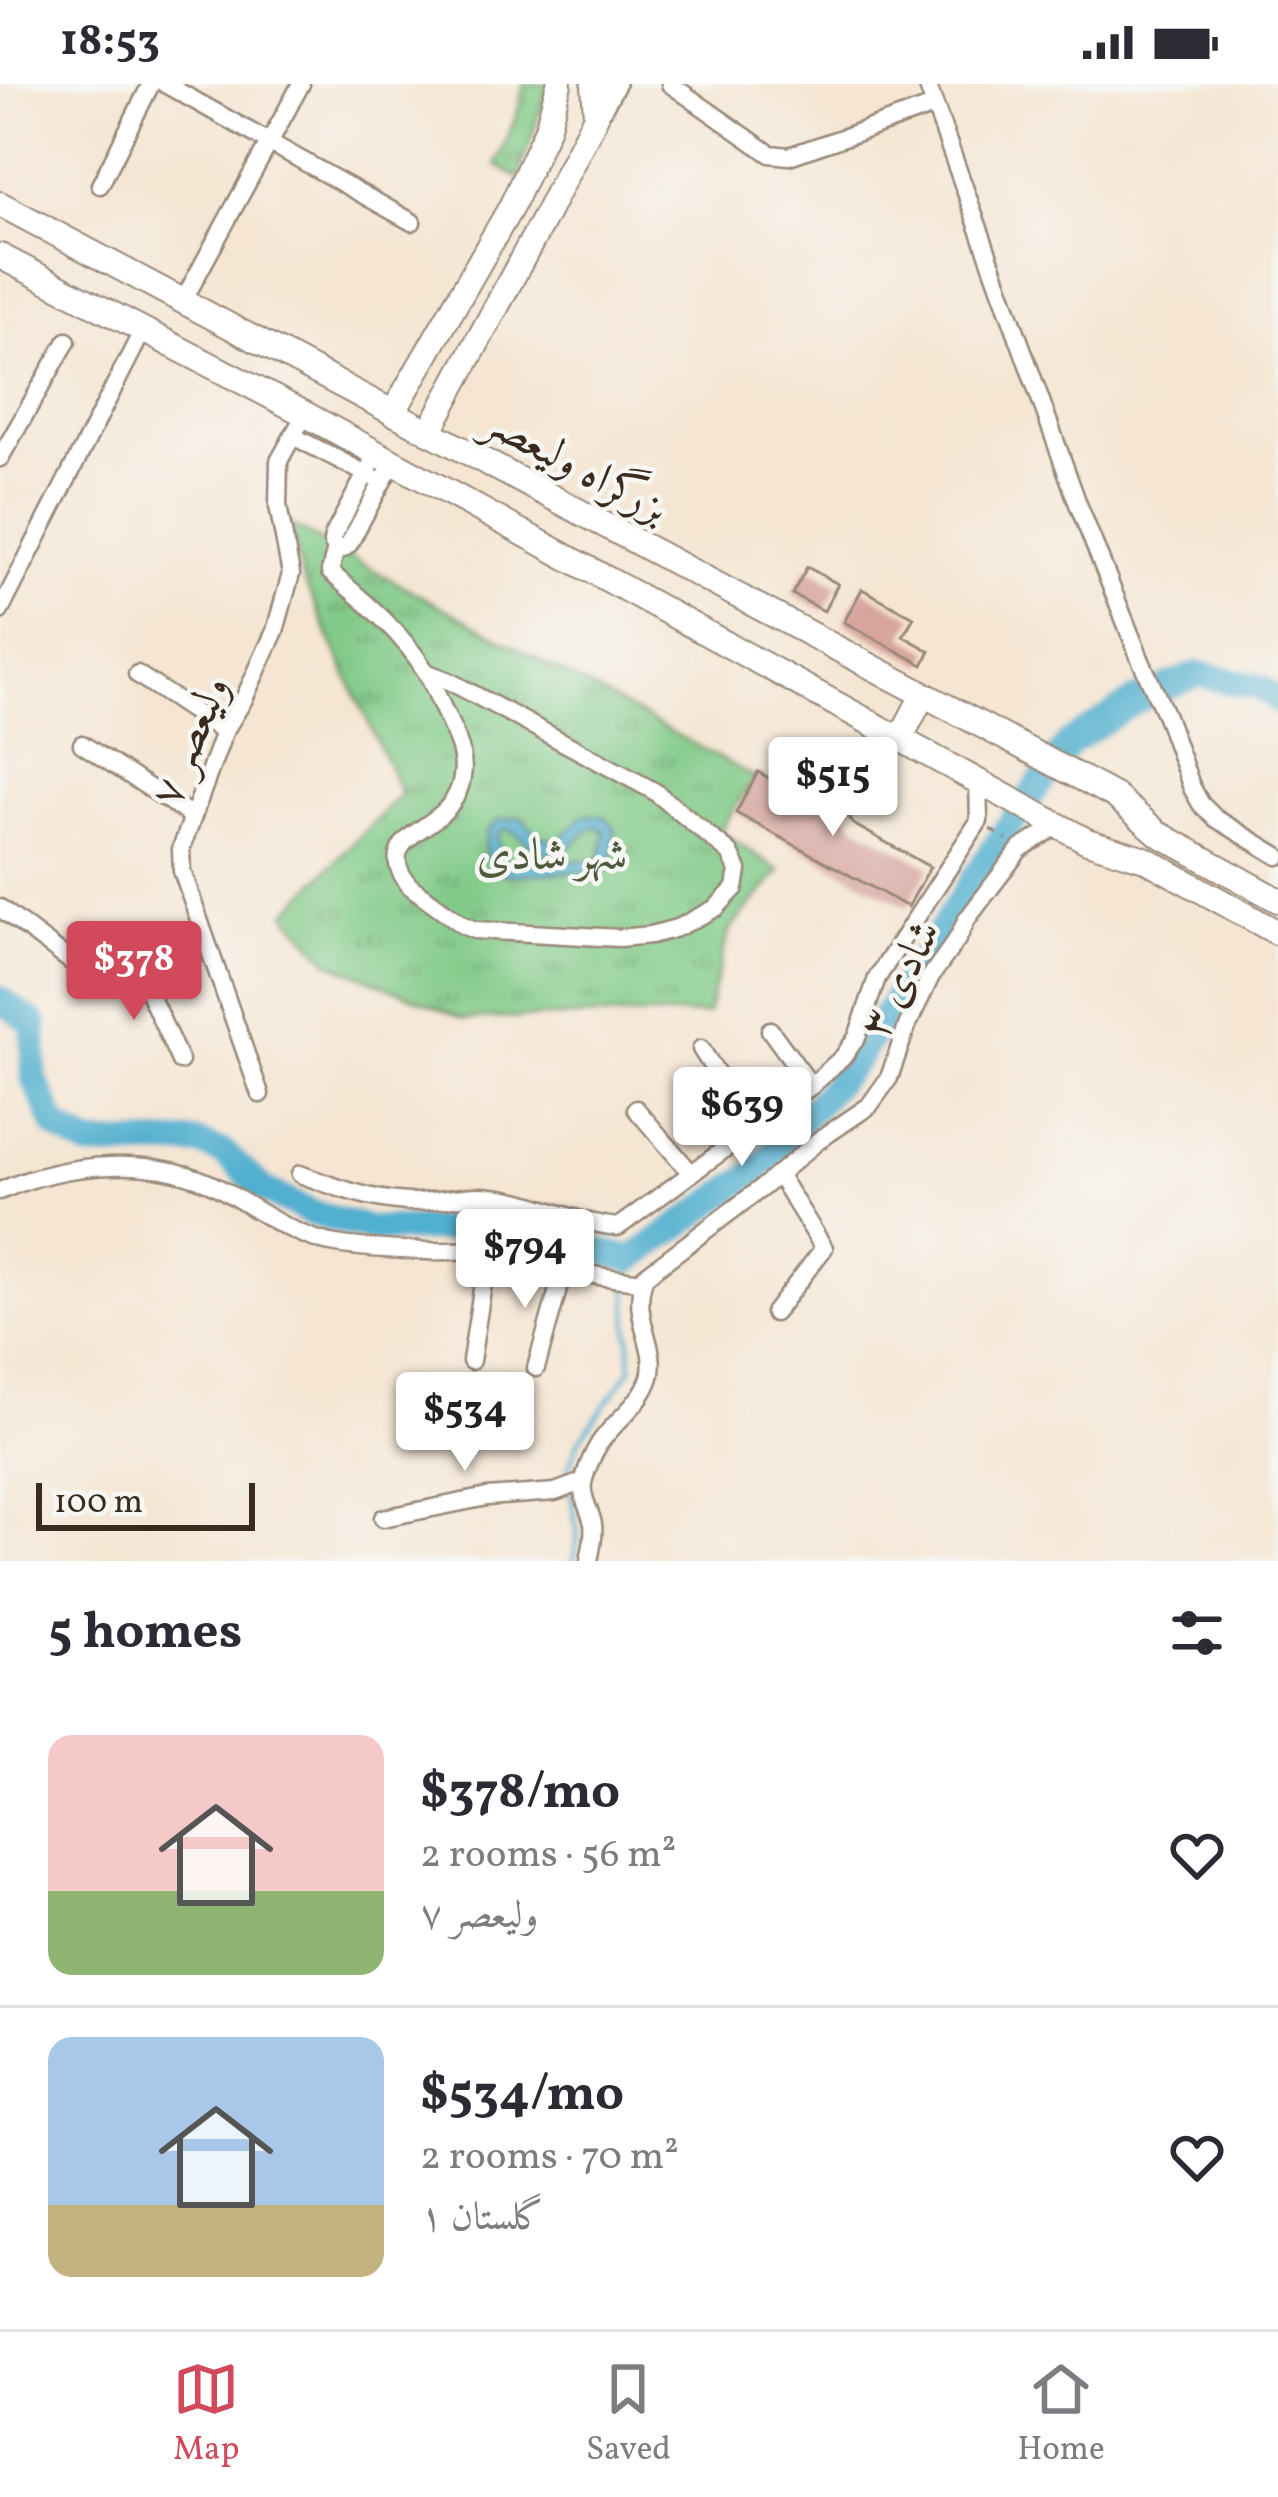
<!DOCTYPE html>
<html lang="en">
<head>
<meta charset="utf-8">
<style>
  :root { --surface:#fff; --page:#f2f2f3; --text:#2b2b33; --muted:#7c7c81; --line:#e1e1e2; --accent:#d1495b }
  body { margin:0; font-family:Vollkorn,Amiri,serif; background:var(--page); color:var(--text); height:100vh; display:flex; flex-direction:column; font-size:45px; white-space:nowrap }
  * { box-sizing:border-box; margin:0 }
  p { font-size:39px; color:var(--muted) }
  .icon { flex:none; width:66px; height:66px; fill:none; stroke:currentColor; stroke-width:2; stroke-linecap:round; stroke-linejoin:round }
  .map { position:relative; height:1477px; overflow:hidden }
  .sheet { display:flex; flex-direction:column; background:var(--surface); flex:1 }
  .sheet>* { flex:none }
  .scale { position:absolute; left:36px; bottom:30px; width:219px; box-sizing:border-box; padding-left:12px; border:6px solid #3b2a1e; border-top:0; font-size:33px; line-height:42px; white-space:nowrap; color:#3b2a1e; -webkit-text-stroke:9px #f6f6f2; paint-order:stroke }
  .price { position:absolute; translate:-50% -102px; padding:0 27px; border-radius:12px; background:#fff; color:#222; font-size:39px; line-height:78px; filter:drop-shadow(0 3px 6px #0008) }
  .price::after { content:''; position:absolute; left:50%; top:72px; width:36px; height:27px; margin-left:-18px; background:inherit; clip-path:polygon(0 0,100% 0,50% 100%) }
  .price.on { background:var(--accent); color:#fff }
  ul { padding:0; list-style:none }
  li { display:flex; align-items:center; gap:36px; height:300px; padding:0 48px }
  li+li { border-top:3px solid var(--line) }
  li span { display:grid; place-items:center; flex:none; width:336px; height:240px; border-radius:24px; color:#555 }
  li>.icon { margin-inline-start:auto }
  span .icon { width:144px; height:144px; fill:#fffc; stroke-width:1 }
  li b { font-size:51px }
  h2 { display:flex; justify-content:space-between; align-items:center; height:144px; padding:0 48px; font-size:51px }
  .status { display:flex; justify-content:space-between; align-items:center; height:84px; padding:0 60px; background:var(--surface); direction:ltr }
  .status svg { height:33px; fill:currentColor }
  .menu { display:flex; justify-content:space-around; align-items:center; height:168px; border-top:3px solid var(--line); background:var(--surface); font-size:33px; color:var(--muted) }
  .menu a { display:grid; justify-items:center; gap:6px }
  .menu .on { color:var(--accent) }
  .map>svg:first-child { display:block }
  .grass { fill:url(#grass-tufts); stroke:#5d7a52; stroke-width:3 }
  .water { fill:#51afcf; stroke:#466c76; stroke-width:3; fill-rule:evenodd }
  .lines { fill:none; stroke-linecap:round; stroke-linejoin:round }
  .stream { stroke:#51afcf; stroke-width:4.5 }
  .river { stroke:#51afcf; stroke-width:27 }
  .building { fill:#d7a49e }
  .minor-casing { stroke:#988878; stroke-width:21 }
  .major-casing { stroke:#988878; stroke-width:26 }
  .highway-casing { stroke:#988878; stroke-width:28 }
  .path { stroke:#988878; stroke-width:3; stroke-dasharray:9 9; stroke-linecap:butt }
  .minor { stroke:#fff; stroke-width:16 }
  .major { stroke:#fff; stroke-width:21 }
  .highway { stroke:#fff; stroke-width:24 }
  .labels { text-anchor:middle; stroke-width:9; stroke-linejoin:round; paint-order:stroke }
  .street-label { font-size:45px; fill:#3b2a1e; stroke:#f6f6f2 }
  .park-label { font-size:45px; fill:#4f5a3d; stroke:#f6f6f2 }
</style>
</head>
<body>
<div class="status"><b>18:53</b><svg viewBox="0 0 49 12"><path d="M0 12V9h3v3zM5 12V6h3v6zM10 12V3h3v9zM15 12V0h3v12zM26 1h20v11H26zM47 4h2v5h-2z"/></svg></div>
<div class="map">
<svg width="1278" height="1477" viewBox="0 0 1278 1477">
  <defs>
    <pattern id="grass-tufts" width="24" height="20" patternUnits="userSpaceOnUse" patternTransform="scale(3)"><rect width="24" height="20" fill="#7fc986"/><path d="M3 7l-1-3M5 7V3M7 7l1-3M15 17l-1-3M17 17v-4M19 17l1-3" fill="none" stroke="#69a36d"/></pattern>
  </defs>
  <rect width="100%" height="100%" fill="#f6f6f2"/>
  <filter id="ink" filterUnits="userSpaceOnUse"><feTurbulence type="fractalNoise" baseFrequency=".00833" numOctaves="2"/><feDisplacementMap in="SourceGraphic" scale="24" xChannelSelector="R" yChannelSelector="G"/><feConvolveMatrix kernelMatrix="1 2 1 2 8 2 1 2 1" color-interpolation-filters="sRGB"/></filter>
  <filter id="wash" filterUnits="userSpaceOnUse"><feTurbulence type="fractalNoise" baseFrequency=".004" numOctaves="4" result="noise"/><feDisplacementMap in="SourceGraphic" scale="48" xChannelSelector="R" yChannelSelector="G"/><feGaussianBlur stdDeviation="2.7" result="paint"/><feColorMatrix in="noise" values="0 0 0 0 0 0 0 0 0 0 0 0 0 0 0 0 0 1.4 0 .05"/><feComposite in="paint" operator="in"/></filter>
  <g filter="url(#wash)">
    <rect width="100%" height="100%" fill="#f5e5d2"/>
    <!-- grass -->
    <g class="grass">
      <path d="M 524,0 L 547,0 L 546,10 L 518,94 L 496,81 L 517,30 Z"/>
      <path d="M 291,441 L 754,693 L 720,747 L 780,787 L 729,847 L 707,930 L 464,935 L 329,878 L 286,829 L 401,710 L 302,493 Z"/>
    </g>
    <!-- water -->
    <path class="water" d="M 584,731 L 605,733 L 615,744 L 613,774 L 604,787 L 506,791 C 483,784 485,769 486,748 L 498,736 L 522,734 C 534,748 550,766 568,747 C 574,742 578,735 584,731 ZM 596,743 L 602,745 L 605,750 L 601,772 L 596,776 L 507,777 L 500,770 L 497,751 L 503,745 C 527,747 530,779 565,765 C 579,760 582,747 596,743 Z"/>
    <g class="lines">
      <!-- stream -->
      <g class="stream">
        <path d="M 629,1192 L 632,1175"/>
        <path d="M 574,1477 L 578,1451 L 567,1388 L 578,1358 L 631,1285 L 627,1204"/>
      </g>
      <!-- river -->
      <path class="river" d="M 0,915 L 34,940 L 34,994 L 56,1043 L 89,1062 L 198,1059 L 224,1069 L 264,1106 L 312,1129 L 370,1145 L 469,1145 L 524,1149 L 632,1175 L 758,1086 L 855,977 L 1008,743 L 1069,659 L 1135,617 L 1198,590 L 1259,603 L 1278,617"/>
    </g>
    <g id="blocks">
      <!-- building -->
      <g class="building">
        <path d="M 807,483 L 838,500 L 824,527 L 792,510 Z"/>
        <path d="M 862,505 L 914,533 L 903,552 L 930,567 L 923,581 L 844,538 Z"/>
        <path d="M 758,688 L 832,729 L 846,728 L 853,740 L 930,783 L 908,823 L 736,729 Z"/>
      </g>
    </g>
  </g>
  <g filter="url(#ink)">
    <use href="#blocks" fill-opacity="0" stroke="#988878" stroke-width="3"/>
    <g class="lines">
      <defs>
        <g id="minor">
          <path d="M 165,0 L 412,138"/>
          <path d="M 670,0 L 770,70 L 789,72 L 934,22"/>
          <path d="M 927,0 L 1078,420 L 1141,577 L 1166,632 L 1192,704 L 1201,720 L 1215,734 L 1278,772"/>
          <path d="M 100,101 L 151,0"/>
          <path d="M 183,217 L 301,0"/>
          <path d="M 293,352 L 372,393"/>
          <path d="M 377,369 L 333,452 L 332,458 L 336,464 L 343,465 L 349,460 L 393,378"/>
          <path d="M 0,374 L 67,257"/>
          <path d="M 336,464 L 330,488 C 364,517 403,549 426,588 C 434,602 439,617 446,631 C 455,651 466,670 462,693 C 460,708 451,722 439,732 C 414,752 378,764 410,802 L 463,841 L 475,846 L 619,854 L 651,851 L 677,844 L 716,824 L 735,804 L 738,786 L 730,769 L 654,707 L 449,597 L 426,588"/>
          <path d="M 0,527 L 144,244"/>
          <path d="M 137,590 L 224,648"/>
          <path d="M 82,660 L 192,732"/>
          <path d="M 0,824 L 101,900 L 200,844"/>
          <path d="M 136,880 L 180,977"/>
          <path d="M 770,946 L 811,1002"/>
          <path d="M 701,965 L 753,1045"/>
          <path d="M 260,1010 L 182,787 L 181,765 L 224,648 L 243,617 L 275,547 L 291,490 L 278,422 L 279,377 L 305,330"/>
          <path d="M 636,1025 L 691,1089"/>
          <path d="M 300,1090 C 334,1103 371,1116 408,1118 C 436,1119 464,1109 492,1113 C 535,1117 574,1139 618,1143 L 811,1002 L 843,973 L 857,953 L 877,894 L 979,737 L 978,698"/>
          <path d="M 0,1107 C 65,1078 156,1070 221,1105 C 257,1125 293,1153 336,1160 C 365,1165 397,1166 427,1167 C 448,1168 470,1165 491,1167 C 525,1170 555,1182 588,1190 C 606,1194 625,1195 642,1198"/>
          <path d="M 774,1229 L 824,1164 L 778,1090"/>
          <path d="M 471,1277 L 488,1167"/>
          <path d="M 536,1284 L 564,1184"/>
          <path d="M 383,1434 L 487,1413 L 555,1408 L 582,1398"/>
          <path d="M 589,1477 C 591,1465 595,1452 593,1440 C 590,1425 579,1410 584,1395 C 587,1384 593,1370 599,1360 C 613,1338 642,1320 650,1293 C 659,1261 629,1234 645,1192 L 763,1103 L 819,1056 L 869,1022 L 889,994 L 907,942 L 931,892 L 958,854 L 967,835 L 1020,765 L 1058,741"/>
        </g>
        <path id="major" d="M 596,32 L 614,0"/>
        <g id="highway">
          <path d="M 0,120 L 1115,712 L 1159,750 L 1278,816"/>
          <path d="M 0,172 L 305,330 L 1087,757 L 1145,775 L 1278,849"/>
          <path d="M 393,329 L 511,123 L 547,45 L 559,0"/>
          <path d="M 429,348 L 542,138 L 596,32 L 594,0"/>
          <path d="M 900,655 L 923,611"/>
        </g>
      </defs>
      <!-- minor casing -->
      <use href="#minor" class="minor-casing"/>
      <!-- major casing -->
      <use href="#major" class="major-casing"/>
      <!-- highway casing -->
      <use href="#highway" class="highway-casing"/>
      <!-- path -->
      <path class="path" d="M 990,745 L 1007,756"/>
      <!-- minor -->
      <use href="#minor" class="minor"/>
      <!-- major -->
      <use href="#major" class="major"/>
      <!-- highway -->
      <use href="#highway" class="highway"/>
    </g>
  </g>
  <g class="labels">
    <!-- street labels -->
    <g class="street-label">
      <text transform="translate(577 379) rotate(28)" y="16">بزرگراه ولیعصر</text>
      <text transform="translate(188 656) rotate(-67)" y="16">ولیعصر ۷</text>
      <text transform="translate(898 894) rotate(-63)" y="16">شادی ۳</text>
    </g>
    <!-- park labels -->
    <g class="park-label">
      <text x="552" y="785">شهر شادی</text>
    </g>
  </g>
</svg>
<div class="scale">100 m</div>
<b class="price" style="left:833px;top:755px">$515</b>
<b class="price on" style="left:134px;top:939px">$378</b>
<b class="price" style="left:742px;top:1085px">$639</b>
<b class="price" style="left:525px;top:1227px">$794</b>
<b class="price" style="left:465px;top:1390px">$534</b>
</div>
<section class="sheet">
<h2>5 homes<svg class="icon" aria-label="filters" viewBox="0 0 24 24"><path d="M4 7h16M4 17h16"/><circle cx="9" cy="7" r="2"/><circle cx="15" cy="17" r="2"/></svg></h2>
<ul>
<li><span style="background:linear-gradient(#f6c9c9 65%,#8fb573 0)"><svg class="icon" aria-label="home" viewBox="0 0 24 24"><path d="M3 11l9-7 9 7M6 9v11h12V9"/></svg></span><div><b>$378/mo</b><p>2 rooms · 56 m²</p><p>ولیعصر ۷</p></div><svg class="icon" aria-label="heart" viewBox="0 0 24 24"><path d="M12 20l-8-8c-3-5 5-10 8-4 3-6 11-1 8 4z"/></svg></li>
<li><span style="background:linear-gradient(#a9c7e8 70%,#c2b280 0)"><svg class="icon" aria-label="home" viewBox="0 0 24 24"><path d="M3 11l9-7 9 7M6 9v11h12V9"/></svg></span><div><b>$534/mo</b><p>2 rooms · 70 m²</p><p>گلستان ۱</p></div><svg class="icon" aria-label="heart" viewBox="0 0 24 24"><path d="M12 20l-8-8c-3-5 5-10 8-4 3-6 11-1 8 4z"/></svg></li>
</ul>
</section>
<nav class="menu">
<a class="on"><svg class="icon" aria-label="map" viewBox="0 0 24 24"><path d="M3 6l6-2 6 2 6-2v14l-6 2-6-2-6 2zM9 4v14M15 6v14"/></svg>Map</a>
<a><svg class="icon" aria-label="saved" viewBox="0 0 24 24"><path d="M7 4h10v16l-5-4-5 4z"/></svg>Saved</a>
<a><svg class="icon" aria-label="home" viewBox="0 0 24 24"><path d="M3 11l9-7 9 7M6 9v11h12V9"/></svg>Home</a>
</nav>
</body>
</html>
